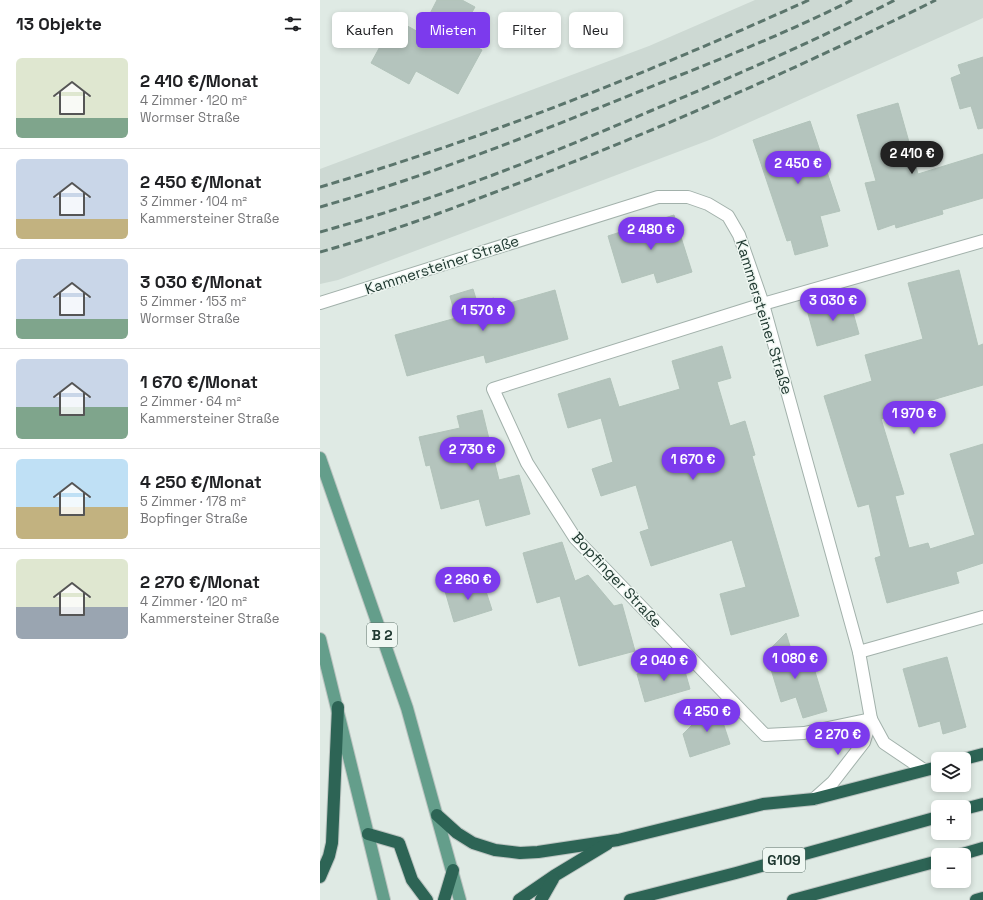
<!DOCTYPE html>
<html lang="de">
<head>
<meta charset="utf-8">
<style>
  :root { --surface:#fff; --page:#f6f6f6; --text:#202124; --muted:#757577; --line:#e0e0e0; --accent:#7c3aed }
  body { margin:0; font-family:"Space Grotesk",sans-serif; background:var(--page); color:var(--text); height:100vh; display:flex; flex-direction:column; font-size:15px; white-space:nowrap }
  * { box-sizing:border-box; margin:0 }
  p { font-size:13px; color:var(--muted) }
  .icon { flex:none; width:22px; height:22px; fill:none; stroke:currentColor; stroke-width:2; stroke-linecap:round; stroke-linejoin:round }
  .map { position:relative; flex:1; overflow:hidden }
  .side { display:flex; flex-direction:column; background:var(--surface); width:320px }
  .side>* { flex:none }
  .banner { position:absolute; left:12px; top:12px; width:380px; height:36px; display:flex; gap:8px }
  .buttons { position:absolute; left:611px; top:752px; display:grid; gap:8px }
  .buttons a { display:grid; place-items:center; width:40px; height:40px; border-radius:6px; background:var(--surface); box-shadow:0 2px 6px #0003; font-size:20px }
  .price { position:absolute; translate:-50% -34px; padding:0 9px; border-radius:14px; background:var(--accent); color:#fff; font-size:13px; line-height:26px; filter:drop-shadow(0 1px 2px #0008) }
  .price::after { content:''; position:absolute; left:50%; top:24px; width:12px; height:9px; margin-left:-6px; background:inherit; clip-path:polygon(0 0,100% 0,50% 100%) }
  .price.active { background:#222; color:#fff }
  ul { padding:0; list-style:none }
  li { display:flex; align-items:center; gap:12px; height:100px; padding:0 16px }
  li+li { border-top:1px solid var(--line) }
  li span { display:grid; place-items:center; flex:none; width:112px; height:80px; border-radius:6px; color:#555 }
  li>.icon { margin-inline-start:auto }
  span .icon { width:48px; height:48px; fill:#fffc; stroke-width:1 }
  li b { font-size:17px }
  h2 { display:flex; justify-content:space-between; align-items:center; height:48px; padding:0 16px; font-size:17px }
  .pill { padding:0 14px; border-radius:6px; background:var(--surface); box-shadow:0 2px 6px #0003; font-size:14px; line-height:36px }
  .pill.active { background:var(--accent); color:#fff }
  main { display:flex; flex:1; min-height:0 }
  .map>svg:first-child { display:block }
  .built { fill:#cdd9d3 }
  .building { fill:#b4c4bd; stroke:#b2c3ba }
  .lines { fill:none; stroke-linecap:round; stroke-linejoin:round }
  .minor-casing { stroke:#a2b1ab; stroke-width:14 }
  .major-casing { stroke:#bcc4c1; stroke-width:14 }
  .highway-casing { stroke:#bcc4c1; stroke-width:14 }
  .minor { stroke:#fff; stroke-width:12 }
  .major { stroke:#649e8b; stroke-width:12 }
  .highway { stroke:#2d6455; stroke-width:12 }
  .rail { stroke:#5b756c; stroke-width:3; stroke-dasharray:8 4; stroke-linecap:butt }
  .labels { text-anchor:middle; stroke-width:3; stroke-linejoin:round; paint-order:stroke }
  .shield { fill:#eff7f2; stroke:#5e726b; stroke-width:1 }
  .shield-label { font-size:14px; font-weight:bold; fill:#203931 }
  .street-label { font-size:15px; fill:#203931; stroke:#eff7f2 }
</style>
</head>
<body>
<main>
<section class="side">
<h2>13 Objekte<svg class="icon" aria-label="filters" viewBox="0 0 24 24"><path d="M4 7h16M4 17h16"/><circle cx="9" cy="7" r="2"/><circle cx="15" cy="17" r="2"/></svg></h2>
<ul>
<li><span style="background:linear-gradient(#dfe7d0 75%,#7fa58c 0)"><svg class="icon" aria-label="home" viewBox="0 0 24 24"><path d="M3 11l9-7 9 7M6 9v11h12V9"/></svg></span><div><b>2 410 €/Monat</b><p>4 Zimmer · 120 m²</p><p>Wormser Straße</p></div></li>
<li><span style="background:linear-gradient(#c9d6e8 75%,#c2b280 0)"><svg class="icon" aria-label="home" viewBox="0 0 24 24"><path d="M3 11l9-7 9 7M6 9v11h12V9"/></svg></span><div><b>2 450 €/Monat</b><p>3 Zimmer · 104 m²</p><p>Kammersteiner Straße</p></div></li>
<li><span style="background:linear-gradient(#c9d6e8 75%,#7fa58c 0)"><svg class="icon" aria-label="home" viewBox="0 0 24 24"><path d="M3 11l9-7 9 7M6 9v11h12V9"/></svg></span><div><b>3 030 €/Monat</b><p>5 Zimmer · 153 m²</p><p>Wormser Straße</p></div></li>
<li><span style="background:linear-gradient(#c9d6e8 60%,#7fa58c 0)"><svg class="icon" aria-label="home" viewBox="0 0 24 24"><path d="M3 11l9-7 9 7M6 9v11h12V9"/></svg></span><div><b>1 670 €/Monat</b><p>2 Zimmer · 64 m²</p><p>Kammersteiner Straße</p></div></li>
<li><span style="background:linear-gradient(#bfe0f5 60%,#c2b280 0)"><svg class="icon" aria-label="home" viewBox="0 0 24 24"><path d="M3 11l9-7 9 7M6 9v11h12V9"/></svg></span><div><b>4 250 €/Monat</b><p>5 Zimmer · 178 m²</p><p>Bopfinger Straße</p></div></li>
<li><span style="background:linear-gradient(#dfe7d0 60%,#9aa5b1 0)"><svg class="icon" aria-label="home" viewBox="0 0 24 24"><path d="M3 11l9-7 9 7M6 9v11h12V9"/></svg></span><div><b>2 270 €/Monat</b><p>4 Zimmer · 120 m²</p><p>Kammersteiner Straße</p></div></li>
</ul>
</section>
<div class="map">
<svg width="663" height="900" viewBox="0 0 663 900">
  <rect width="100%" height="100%" fill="#dfeae4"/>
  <!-- built -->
  <path class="built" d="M 435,0 L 663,0 L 663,18 L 392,139 L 18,280 L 0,284 L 0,169 L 329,46 Z"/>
  <!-- building -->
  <g class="building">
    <path d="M 117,0 L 142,0 L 155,7 L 138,37 L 162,50 L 138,94 L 96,71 L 89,84 L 51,63 L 75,19 L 100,33 Z"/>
    <path d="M 663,57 L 663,128 L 658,129 L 651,106 L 640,109 L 631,78 L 641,74 L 638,65 Z"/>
    <path d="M 578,103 L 598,174 L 663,154 L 663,198 L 622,210 L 623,214 L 576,228 L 575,224 L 558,230 L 545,183 L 556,181 L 537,115 Z"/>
    <path d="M 490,121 L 520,211 L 500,216 L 508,246 L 475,255 L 471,240 L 467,241 L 433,140 Z"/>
    <path d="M 354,215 L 372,272 L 337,283 L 334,273 L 302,283 L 288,236 Z"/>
    <path d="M 639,270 L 658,346 L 663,344 L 663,385 L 585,408 L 586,412 L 561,419 L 584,494 L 575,496 L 589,548 L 608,543 L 610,549 L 655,535 L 630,454 L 663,444 L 663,563 L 636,572 L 639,583 L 567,603 L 555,558 L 561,556 L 549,504 L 538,507 L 504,396 L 552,381 L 545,355 L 603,339 L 588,283 Z"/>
    <path d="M 153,289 L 157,302 L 174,298 L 176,307 L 235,290 L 248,339 L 166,363 L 164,355 L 87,376 L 75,335 L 136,318 L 130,296 Z"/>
    <path d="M 529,298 L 539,334 L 497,346 L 487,310 Z"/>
    <path d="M 402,346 L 411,378 L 397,382 L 410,426 L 425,421 L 435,455 L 432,456 L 479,616 L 411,635 L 400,594 L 426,587 L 412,540 L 331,566 L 320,532 L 329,529 L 316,485 L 281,496 L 272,469 L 293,462 L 281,418 L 248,428 L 238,394 L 290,378 L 299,407 L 360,389 L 352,361 Z"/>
    <path d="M 162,410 L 179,480 L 199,475 L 210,514 L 166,526 L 159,499 L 121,509 L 110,465 L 106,466 L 99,437 L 140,428 L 137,416 Z"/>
    <path d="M 242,542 L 255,581 L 268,575 L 294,606 L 302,604 L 315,651 L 259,666 L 240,596 L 217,603 L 203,553 Z"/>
    <path d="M 162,579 L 172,610 L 134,622 L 125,591 Z"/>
    <path d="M 466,633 L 477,669 L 493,665 L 507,711 L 483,718 L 476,697 L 461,702 L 446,653 Z"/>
    <path d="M 627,657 L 646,727 L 623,734 L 620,721 L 599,727 L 583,669 Z"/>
    <path d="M 362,661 L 370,689 L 325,702 L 317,674 Z"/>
    <path d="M 396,701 L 410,744 L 370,757 L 363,734 Z"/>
  </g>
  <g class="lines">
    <defs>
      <g id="minor">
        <path d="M 0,303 L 338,197 L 368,197 L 388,204 L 408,216 L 419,235 L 443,304 L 539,652 L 551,719 L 564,743 L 604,770"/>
        <path d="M 539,652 L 663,617"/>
        <path d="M 551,719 L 484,733 L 445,735 L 255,538 L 207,463 L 173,389 L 443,304 L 663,241"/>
        <path d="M 494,799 L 513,782 L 544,742 L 551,719"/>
      </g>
      <g id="major">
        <path d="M 0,458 L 87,708 L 140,900"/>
        <path d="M 0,639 L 64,900"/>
      </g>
      <g id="highway">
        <path d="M 644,759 L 663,754"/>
        <path d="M 644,809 L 663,804"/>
        <path d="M 117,815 L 137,833 L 153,843 L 175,850 L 200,853 L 218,852 L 298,840 L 443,804 L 494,799 L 618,767"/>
        <path d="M 48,834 L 79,843 L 92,880 L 107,900"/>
        <path d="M 639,855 L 663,848"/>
        <path d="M 0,877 L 9,856 L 12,843 L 18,707"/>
        <path d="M 124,900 L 133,870"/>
        <path d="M 199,900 L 234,876 L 287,844"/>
        <path d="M 221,900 L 233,879"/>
        <path d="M 310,900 L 416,873 L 618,817"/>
        <path d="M 473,900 L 618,861"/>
        <path d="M 656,900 L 663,898"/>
      </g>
    </defs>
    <!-- minor casing -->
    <use href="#minor" class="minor-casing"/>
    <!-- major casing -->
    <use href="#major" class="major-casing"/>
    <!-- highway casing -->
    <use href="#highway" class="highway-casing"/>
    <!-- minor -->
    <use href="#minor" class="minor"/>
    <!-- major -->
    <use href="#major" class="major"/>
    <!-- highway -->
    <use href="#highway" class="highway"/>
    <!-- rail -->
    <g class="rail">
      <path d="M 0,187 C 167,138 330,72 489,0"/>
      <path d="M 0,207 C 108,176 214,134 318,92 C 390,63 463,35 532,0"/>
      <path d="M 0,232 C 112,201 221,158 328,112 C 412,77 495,41 575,0"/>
      <path d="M 0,252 C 72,232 142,205 212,178 C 350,125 484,65 616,0"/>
    </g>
  </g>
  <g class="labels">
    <!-- shield labels -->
    <g class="shield">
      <rect x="47" y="623" width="30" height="24" rx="3"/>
      <rect x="443" y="848" width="42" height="24" rx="3"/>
    </g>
    <g class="shield-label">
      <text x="62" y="640">B 2</text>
      <text x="464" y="865">G109</text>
    </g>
    <!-- street labels -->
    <g class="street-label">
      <text transform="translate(122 265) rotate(-18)" y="5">Kammersteiner Straße</text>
      <text transform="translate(444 317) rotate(73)" y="5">Kammersteiner Straße</text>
      <text transform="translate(297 580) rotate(47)" y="5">Bopfinger Straße</text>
    </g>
  </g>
</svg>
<div class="buttons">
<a><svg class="icon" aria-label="layers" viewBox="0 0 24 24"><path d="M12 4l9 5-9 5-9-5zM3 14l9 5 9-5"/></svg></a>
<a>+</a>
<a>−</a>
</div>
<b class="price active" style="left:592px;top:175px">2 410 €</b>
<b class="price" style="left:478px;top:185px">2 450 €</b>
<b class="price" style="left:331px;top:251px">2 480 €</b>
<b class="price" style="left:513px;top:322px">3 030 €</b>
<b class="price" style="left:163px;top:332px">1 570 €</b>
<b class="price" style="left:594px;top:435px">1 970 €</b>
<b class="price" style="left:152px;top:471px">2 730 €</b>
<b class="price" style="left:373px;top:481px">1 670 €</b>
<b class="price" style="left:148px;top:601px">2 260 €</b>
<b class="price" style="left:475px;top:680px">1 080 €</b>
<b class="price" style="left:344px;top:682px">2 040 €</b>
<b class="price" style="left:387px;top:733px">4 250 €</b>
<b class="price" style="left:518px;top:756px">2 270 €</b>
<div class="banner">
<a class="pill">Kaufen</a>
<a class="pill active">Mieten</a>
<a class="pill">Filter</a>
<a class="pill">Neu</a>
</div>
</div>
</main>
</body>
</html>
